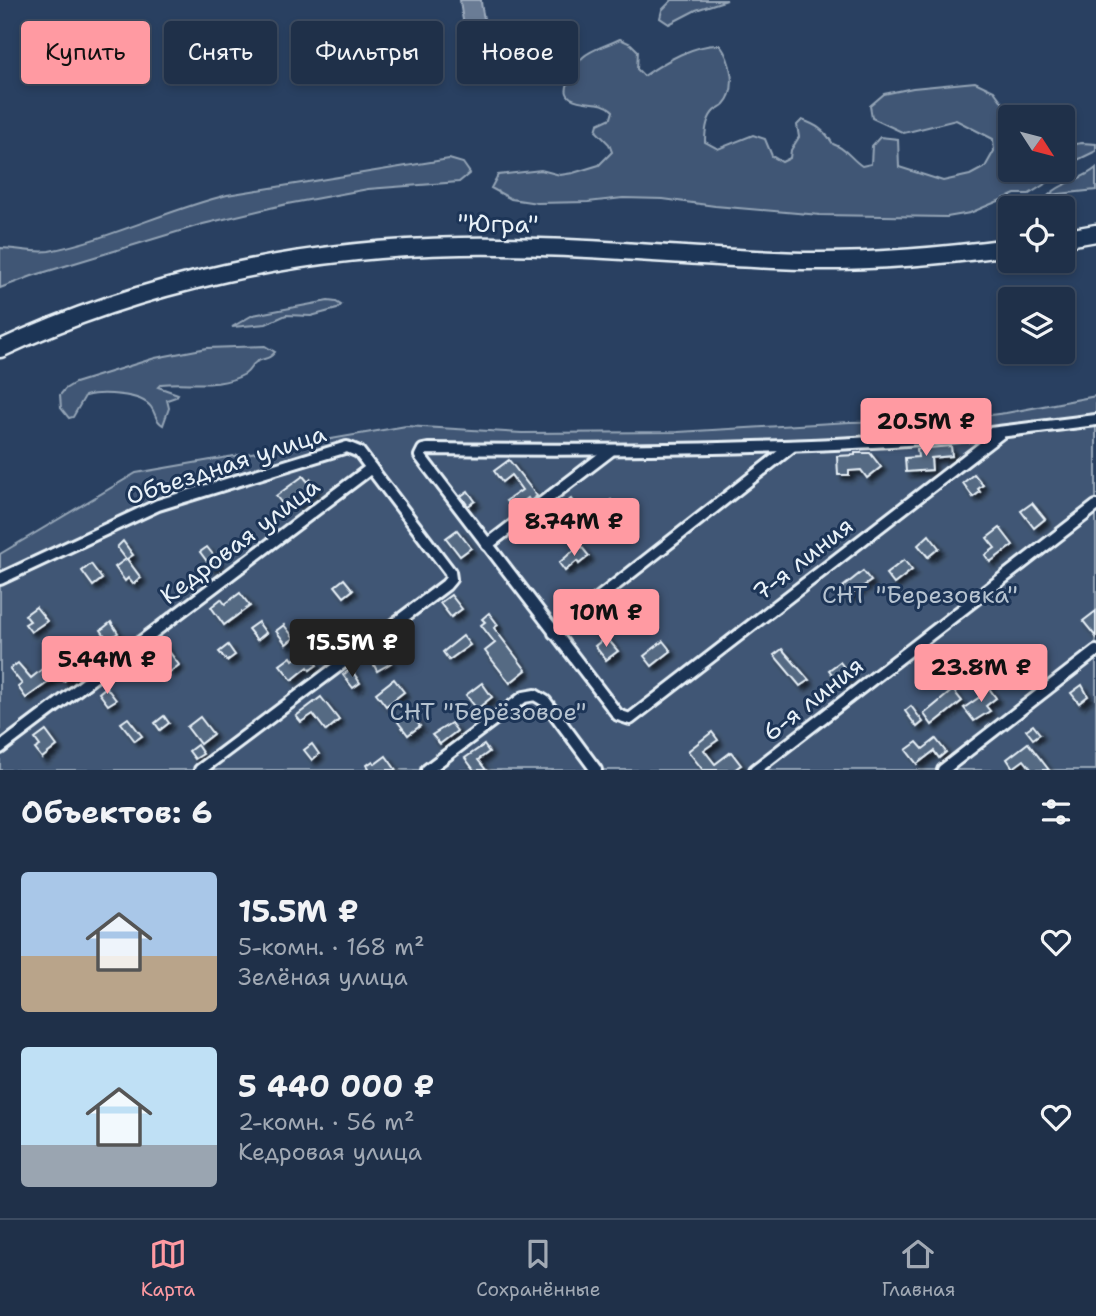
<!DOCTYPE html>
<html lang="ru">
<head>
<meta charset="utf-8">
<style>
  :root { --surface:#1f3049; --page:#2c3c53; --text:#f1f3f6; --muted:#a1a9b4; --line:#3c4b61; --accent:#ff9aa2 }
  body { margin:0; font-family:"Shantell Sans",sans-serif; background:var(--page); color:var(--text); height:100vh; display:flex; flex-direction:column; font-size:26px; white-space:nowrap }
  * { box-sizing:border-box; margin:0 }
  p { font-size:23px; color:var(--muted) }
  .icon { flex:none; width:38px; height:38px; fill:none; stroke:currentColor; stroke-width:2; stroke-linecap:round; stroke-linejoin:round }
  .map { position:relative; height:770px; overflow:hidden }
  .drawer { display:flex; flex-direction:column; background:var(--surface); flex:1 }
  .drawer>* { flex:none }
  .top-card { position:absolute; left:21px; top:21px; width:700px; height:63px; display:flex; gap:14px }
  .needle { width:46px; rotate:126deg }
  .tools { position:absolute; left:998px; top:105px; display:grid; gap:14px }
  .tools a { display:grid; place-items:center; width:77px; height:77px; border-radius:7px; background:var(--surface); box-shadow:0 4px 10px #0003,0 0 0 2px var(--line); font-size:35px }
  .price { position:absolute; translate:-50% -60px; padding:0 16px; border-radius:7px; background:var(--accent); color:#111; font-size:23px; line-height:46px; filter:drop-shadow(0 2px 4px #0008) }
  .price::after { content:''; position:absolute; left:50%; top:42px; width:21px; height:16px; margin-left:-10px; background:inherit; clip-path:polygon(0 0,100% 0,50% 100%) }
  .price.current { background:#222; color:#fff }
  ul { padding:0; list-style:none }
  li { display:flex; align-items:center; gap:21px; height:175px; padding:0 21px }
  li span { display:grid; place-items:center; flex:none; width:196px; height:140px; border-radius:7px; color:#555 }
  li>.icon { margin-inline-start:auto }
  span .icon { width:84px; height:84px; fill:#fffc; stroke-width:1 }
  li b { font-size:30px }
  h2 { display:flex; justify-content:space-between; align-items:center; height:84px; padding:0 21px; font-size:30px }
  .chip { padding:0 24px; border-radius:7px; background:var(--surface); box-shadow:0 4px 10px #0003,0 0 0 2px var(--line); font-size:24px; line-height:63px }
  .chip.current { background:var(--accent); color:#111 }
  .tabs { display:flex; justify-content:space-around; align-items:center; height:98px; border-top:2px solid var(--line); background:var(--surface); font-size:19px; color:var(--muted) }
  .tabs a { display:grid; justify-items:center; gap:4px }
  .tabs .current { color:var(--accent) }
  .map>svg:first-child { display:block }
  .green { fill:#415774; stroke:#94a4b6; stroke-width:2 }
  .water { fill:#6b7c95; stroke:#9dabbd; stroke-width:2 }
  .building { fill:#556a83; stroke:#e8f1f8; stroke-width:2; filter:url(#shadow) }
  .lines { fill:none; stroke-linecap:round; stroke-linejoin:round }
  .minor-casing { stroke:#e8f1f8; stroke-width:16 }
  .highway-casing { stroke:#e8f1f8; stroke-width:21 }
  .minor { stroke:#1d3557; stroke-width:10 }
  .highway { stroke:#1d3557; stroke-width:16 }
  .labels { text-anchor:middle; stroke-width:6; stroke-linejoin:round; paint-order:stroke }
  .street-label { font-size:24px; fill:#e8f1f8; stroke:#1d3557 }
  .park-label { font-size:24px; fill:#b6c3d0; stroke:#1d3557 }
</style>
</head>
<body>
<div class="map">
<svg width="1096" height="770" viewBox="0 0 1096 770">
  <defs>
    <filter id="shadow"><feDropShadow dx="4.5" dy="4.5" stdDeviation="2" flood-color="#0009"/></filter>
  </defs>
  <rect width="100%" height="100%" fill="#294061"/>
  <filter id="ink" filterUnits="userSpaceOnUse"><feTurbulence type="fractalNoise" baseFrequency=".0143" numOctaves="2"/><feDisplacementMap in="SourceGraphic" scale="14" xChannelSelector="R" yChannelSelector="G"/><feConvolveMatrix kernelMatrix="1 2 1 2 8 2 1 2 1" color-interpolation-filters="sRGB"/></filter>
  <g filter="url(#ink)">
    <!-- green -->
    <g class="green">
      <path d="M 672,0 L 727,0 L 696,10 L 669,24 L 660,18 L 662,10 Z"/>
      <path d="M 620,39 L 631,44 L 638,51 L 637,69 L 644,76 C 666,61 694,44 720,45 C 731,60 738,89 724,104 C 724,105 715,110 715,110 C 706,118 705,132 705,142 L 718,149 L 753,135 L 765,139 L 772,156 L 782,162 L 790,158 L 791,150 L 799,137 L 797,125 L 802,120 C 817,125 825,131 833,144 C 846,148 851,159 862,166 L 871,164 L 872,146 L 880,137 L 898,139 L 899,167 L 943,181 L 970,175 L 985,167 L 994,151 L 993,139 L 956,120 L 904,133 L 872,118 L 870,106 L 884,94 L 913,88 L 975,82 L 994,91 L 1002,102 L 1010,133 L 1010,170 L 1062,170 L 1062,146 L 1082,143 L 1096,144 L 1096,151 L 1071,163 L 1053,179 L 1029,194 L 1015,194 L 970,213 L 947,217 L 820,215 L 715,206 L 663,199 L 623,198 L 588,202 L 537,203 L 511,199 L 491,188 L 498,175 L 541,170 L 560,175 L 573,173 L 599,165 L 612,152 L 609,144 L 596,131 L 598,124 L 611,118 L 613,111 C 602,99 584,106 571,98 C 565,94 566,89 568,83 C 581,49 590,53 620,39 Z"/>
      <path d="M 449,159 L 463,163 L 470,173 L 459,182 L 368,189 L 287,204 L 203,224 L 32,276 L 0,288 L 0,248 C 16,248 34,253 49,251 C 110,239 167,210 227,195 Z"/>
      <path d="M 1096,168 L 1096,190 L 1049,195 C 1063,181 1081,181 1096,168 Z"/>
      <path d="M 328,301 L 336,302 L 341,305 L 337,309 L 311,316 L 286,315 L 266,324 L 232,327 L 253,315 Z"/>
      <path d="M 265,346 L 275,352 C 269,360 264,358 256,362 C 251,365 250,371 245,374 C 219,389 189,381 161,384 L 158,387 L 178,394 L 176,397 L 167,400 L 169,408 L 163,425 C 155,421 156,414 151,407 C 141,393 100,392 85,396 L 73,417 L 69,418 L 61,408 L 60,395 L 65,389 L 75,383 L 155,358 L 207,348 Z"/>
      <path d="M 1096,396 L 1096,770 L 0,770 L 0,554 L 136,473 L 406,426 L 522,433 L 678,432 L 850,422 L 951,420 L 1006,413 Z"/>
    </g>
    <!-- water -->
    <path class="water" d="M 460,0 L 481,0 C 481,15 493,35 476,43 C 463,34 462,15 460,0 Z"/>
    <!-- building -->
    <g class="building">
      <path d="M 951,446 L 952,456 L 931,458 L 932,470 L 906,472 L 905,458 L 918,457 L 917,449 Z"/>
      <path d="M 855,453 L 870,453 L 881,467 L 867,478 L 861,470 L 849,471 L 849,475 L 838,475 L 837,456 L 855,455 Z"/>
      <path d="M 509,460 L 537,496 L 530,501 L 528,498 L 513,509 L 506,501 L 522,490 L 511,475 L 502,482 L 494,471 Z"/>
      <path d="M 974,474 L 983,485 L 978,489 L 980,492 L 973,497 L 963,483 Z"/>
      <path d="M 303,476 L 308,482 L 311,479 L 316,485 L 312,488 L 314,490 L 296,504 L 293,500 L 284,506 L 276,496 Z"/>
      <path d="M 468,491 L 475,501 L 468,506 L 461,496 Z"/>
      <path d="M 571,499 L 583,515 L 573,522 L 561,507 Z"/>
      <path d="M 611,500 L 617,509 L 609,515 L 602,506 Z"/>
      <path d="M 1032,503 L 1045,519 L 1034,528 L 1021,511 Z"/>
      <path d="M 1000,528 L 1013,545 L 990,562 L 985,555 L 995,548 L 987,538 Z"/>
      <path d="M 457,530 L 471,548 L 460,556 L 446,538 Z"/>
      <path d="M 929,535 L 939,548 L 928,557 L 918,545 Z"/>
      <path d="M 123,541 L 133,555 L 127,559 L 141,578 L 133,584 L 128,578 L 125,581 L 115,567 L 126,559 L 117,547 Z"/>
      <path d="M 580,545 L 589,556 L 579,564 L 577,561 L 565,571 L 559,563 Z"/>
      <path d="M 207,547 L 219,562 L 212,568 L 200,552 Z"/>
      <path d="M 904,560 L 912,570 L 894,584 L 886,574 Z"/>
      <path d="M 91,564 L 102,579 L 93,586 L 82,571 Z"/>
      <path d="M 863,571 L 871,581 L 846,598 L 839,590 Z"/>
      <path d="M 344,579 L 353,590 L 344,597 L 335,586 Z"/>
      <path d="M 240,593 L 250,606 L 224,625 L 211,607 L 221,599 L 225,604 Z"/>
      <path d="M 451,595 L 462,609 L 451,617 L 440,603 Z"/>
      <path d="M 36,607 L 47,621 L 31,632 L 25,624 L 30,621 L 25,615 Z"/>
      <path d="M 1096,611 L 1096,637 L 1083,621 Z"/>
      <path d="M 489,613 L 498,625 L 494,628 L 526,670 L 510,683 L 485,651 L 495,643 L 481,625 L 485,622 L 482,619 Z"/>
      <path d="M 111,622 L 118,633 L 108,640 L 101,630 Z"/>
      <path d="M 258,622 L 266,633 L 257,640 L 248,629 Z"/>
      <path d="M 284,625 L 294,638 L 286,644 L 276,631 Z"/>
      <path d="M 327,627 L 336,639 L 325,647 L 316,635 Z"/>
      <path d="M 463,636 L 470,645 L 449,660 L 443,652 Z"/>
      <path d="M 606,637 L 618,651 L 606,660 L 595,646 Z"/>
      <path d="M 663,641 L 671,651 L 652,666 L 644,656 Z"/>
      <path d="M 163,643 L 179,665 L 170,672 L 154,649 Z"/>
      <path d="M 228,645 L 235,655 L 227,661 L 219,652 Z"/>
      <path d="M 381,649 L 391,663 L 377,671 L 370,657 Z"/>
      <path d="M 782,649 L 809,680 L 800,686 L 774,655 Z"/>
      <path d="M 306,650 L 317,665 L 310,670 L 308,667 L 292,680 L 280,665 L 291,657 L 293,660 Z"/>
      <path d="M 69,652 L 76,662 L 71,666 L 75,673 L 64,681 L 60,674 L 26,698 L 18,687 L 22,684 L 10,669 L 18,663 L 31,678 L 61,654 L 63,656 Z"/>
      <path d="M 840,662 L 850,675 L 839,683 L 829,670 Z"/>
      <path d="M 992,663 L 1000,675 L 991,682 L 982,670 Z"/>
      <path d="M 351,669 L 360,683 L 353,688 L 343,675 Z"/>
      <path d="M 394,679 L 404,692 L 386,706 L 376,693 Z"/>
      <path d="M 482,683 L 492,697 L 477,709 L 466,695 Z"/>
      <path d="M 986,684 L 996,698 L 986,706 L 990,711 L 974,721 L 964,708 L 984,694 L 980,688 Z"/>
      <path d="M 1082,685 L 1088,696 L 1079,703 L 1071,693 Z"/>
      <path d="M 106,687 L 116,700 L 108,705 L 99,693 Z"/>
      <path d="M 953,690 L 962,701 L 932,725 L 924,714 Z"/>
      <path d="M 321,697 L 339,720 L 326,731 L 313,714 L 301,722 L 296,716 Z"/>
      <path d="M 911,706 L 923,722 L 917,727 L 905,711 Z"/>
      <path d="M 410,713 L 420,726 L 408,735 L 398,722 Z"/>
      <path d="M 164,716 L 169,723 L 160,730 L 155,723 Z"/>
      <path d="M 200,717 L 213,734 L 200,744 L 187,727 Z"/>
      <path d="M 128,718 L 142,736 L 135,741 L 121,723 Z"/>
      <path d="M 451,723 L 457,731 L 440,744 L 432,735 Z"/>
      <path d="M 1033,725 L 1040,734 L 1033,739 L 1026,730 Z"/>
      <path d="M 46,731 L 57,746 L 42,758 L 35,749 L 40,746 L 35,739 Z"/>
      <path d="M 712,732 L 718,740 L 704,750 L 715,764 L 731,752 L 741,765 L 734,770 L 703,770 L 688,751 Z"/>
      <path d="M 936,739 L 946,752 L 939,758 L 934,751 L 917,764 L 906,750 L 917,742 L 923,749 Z"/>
      <path d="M 1028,743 L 1049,770 L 1032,770 L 1024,760 L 1013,768 L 1007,759 Z"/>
      <path d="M 312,744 L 319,754 L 312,760 L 304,750 Z"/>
      <path d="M 197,745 L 203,754 L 195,759 L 189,751 Z"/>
      <path d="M 484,745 L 489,752 L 478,760 L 486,770 L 474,770 L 465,758 Z"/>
      <path d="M 386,756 L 396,770 L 367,770 L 369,768 L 367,765 L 373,761 L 375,764 Z"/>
    </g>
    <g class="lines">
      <defs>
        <g id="minor">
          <path d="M 1002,432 L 630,719 L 618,715 L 420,456 L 423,450 L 428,449 C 610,451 792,450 974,435 L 1096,420"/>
          <path d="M 487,545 L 610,451"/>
          <path d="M 0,579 L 158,505 L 347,447 L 359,452 L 450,572 L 451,579 L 446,585 L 200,770"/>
          <path d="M 554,633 L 791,447"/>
          <path d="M 0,748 L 371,468"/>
          <path d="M 427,770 L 524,697 L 535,695 L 545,701 L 596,770"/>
          <path d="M 755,770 L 1096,506"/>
          <path d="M 943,770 L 1096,651"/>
        </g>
        <g id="highway">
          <path d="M 1062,239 L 1096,233"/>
          <path d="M 0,349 C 142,282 305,248 461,246 C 576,244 690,258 804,261 C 873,262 942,256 1010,247"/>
        </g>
      </defs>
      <!-- minor casing -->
      <use href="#minor" class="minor-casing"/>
      <!-- highway casing -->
      <use href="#highway" class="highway-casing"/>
      <!-- minor -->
      <use href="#minor" class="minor"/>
      <!-- highway -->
      <use href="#highway" class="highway"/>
    </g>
  </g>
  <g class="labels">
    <!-- street labels -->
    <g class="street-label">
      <text transform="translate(498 224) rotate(1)" y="8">"Югра"</text>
      <text transform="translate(226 465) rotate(-18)" y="8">Объездная улица</text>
      <text transform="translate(240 541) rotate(-37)" y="8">Кедровая улица</text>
      <text transform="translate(803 559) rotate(-38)" y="8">7-я линия</text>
      <text transform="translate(813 699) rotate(-38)" y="8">6-я линия</text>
    </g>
    <!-- park labels -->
    <g class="park-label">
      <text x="920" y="603">СНТ "Березовка"</text>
      <text x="488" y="720">СНТ "Берёзовое"</text>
    </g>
  </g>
</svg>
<div class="tools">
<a><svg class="needle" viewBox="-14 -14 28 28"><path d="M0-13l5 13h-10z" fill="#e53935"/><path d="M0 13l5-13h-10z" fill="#a1a9b4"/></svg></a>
<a><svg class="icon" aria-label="locate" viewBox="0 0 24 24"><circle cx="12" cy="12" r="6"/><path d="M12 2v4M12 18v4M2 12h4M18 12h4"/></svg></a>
<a><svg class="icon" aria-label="layers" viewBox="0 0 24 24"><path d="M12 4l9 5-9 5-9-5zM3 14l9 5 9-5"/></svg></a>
</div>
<b class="price" style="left:926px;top:458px">20.5M ₽</b>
<b class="price" style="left:574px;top:558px">8.74M ₽</b>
<b class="price" style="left:606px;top:649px">10M ₽</b>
<b class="price current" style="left:352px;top:679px">15.5M ₽</b>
<b class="price" style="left:107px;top:696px">5.44M ₽</b>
<b class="price" style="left:981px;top:704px">23.8M ₽</b>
<div class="top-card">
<a class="chip current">Купить</a>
<a class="chip">Снять</a>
<a class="chip">Фильтры</a>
<a class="chip">Новое</a>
</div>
</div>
<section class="drawer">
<h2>Объектов: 6<svg class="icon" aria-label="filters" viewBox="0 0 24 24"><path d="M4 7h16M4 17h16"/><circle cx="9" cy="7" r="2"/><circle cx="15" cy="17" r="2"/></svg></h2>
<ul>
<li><span style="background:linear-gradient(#a9c7e8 60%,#b9a48a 0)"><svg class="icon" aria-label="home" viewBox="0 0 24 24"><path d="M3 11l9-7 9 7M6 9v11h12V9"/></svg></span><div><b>15.5M ₽</b><p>5-комн. · 168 m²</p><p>Зелёная улица</p></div><svg class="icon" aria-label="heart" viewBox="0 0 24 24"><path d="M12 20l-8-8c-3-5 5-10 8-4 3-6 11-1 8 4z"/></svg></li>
<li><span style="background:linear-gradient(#bfe0f5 70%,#9aa5b1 0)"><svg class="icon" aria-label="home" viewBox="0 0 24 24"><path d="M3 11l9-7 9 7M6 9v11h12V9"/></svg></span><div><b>5 440 000 ₽</b><p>2-комн. · 56 m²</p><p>Кедровая улица</p></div><svg class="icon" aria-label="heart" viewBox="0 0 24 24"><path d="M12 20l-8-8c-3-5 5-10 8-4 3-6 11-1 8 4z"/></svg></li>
</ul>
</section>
<nav class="tabs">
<a class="current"><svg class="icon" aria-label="map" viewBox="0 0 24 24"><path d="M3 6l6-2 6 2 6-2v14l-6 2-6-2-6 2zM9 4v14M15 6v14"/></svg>Карта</a>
<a><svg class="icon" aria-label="saved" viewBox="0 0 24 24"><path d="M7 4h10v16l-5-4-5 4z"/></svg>Сохранённые</a>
<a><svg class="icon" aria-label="home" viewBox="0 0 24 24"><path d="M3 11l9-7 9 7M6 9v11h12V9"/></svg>Главная</a>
</nav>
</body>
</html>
